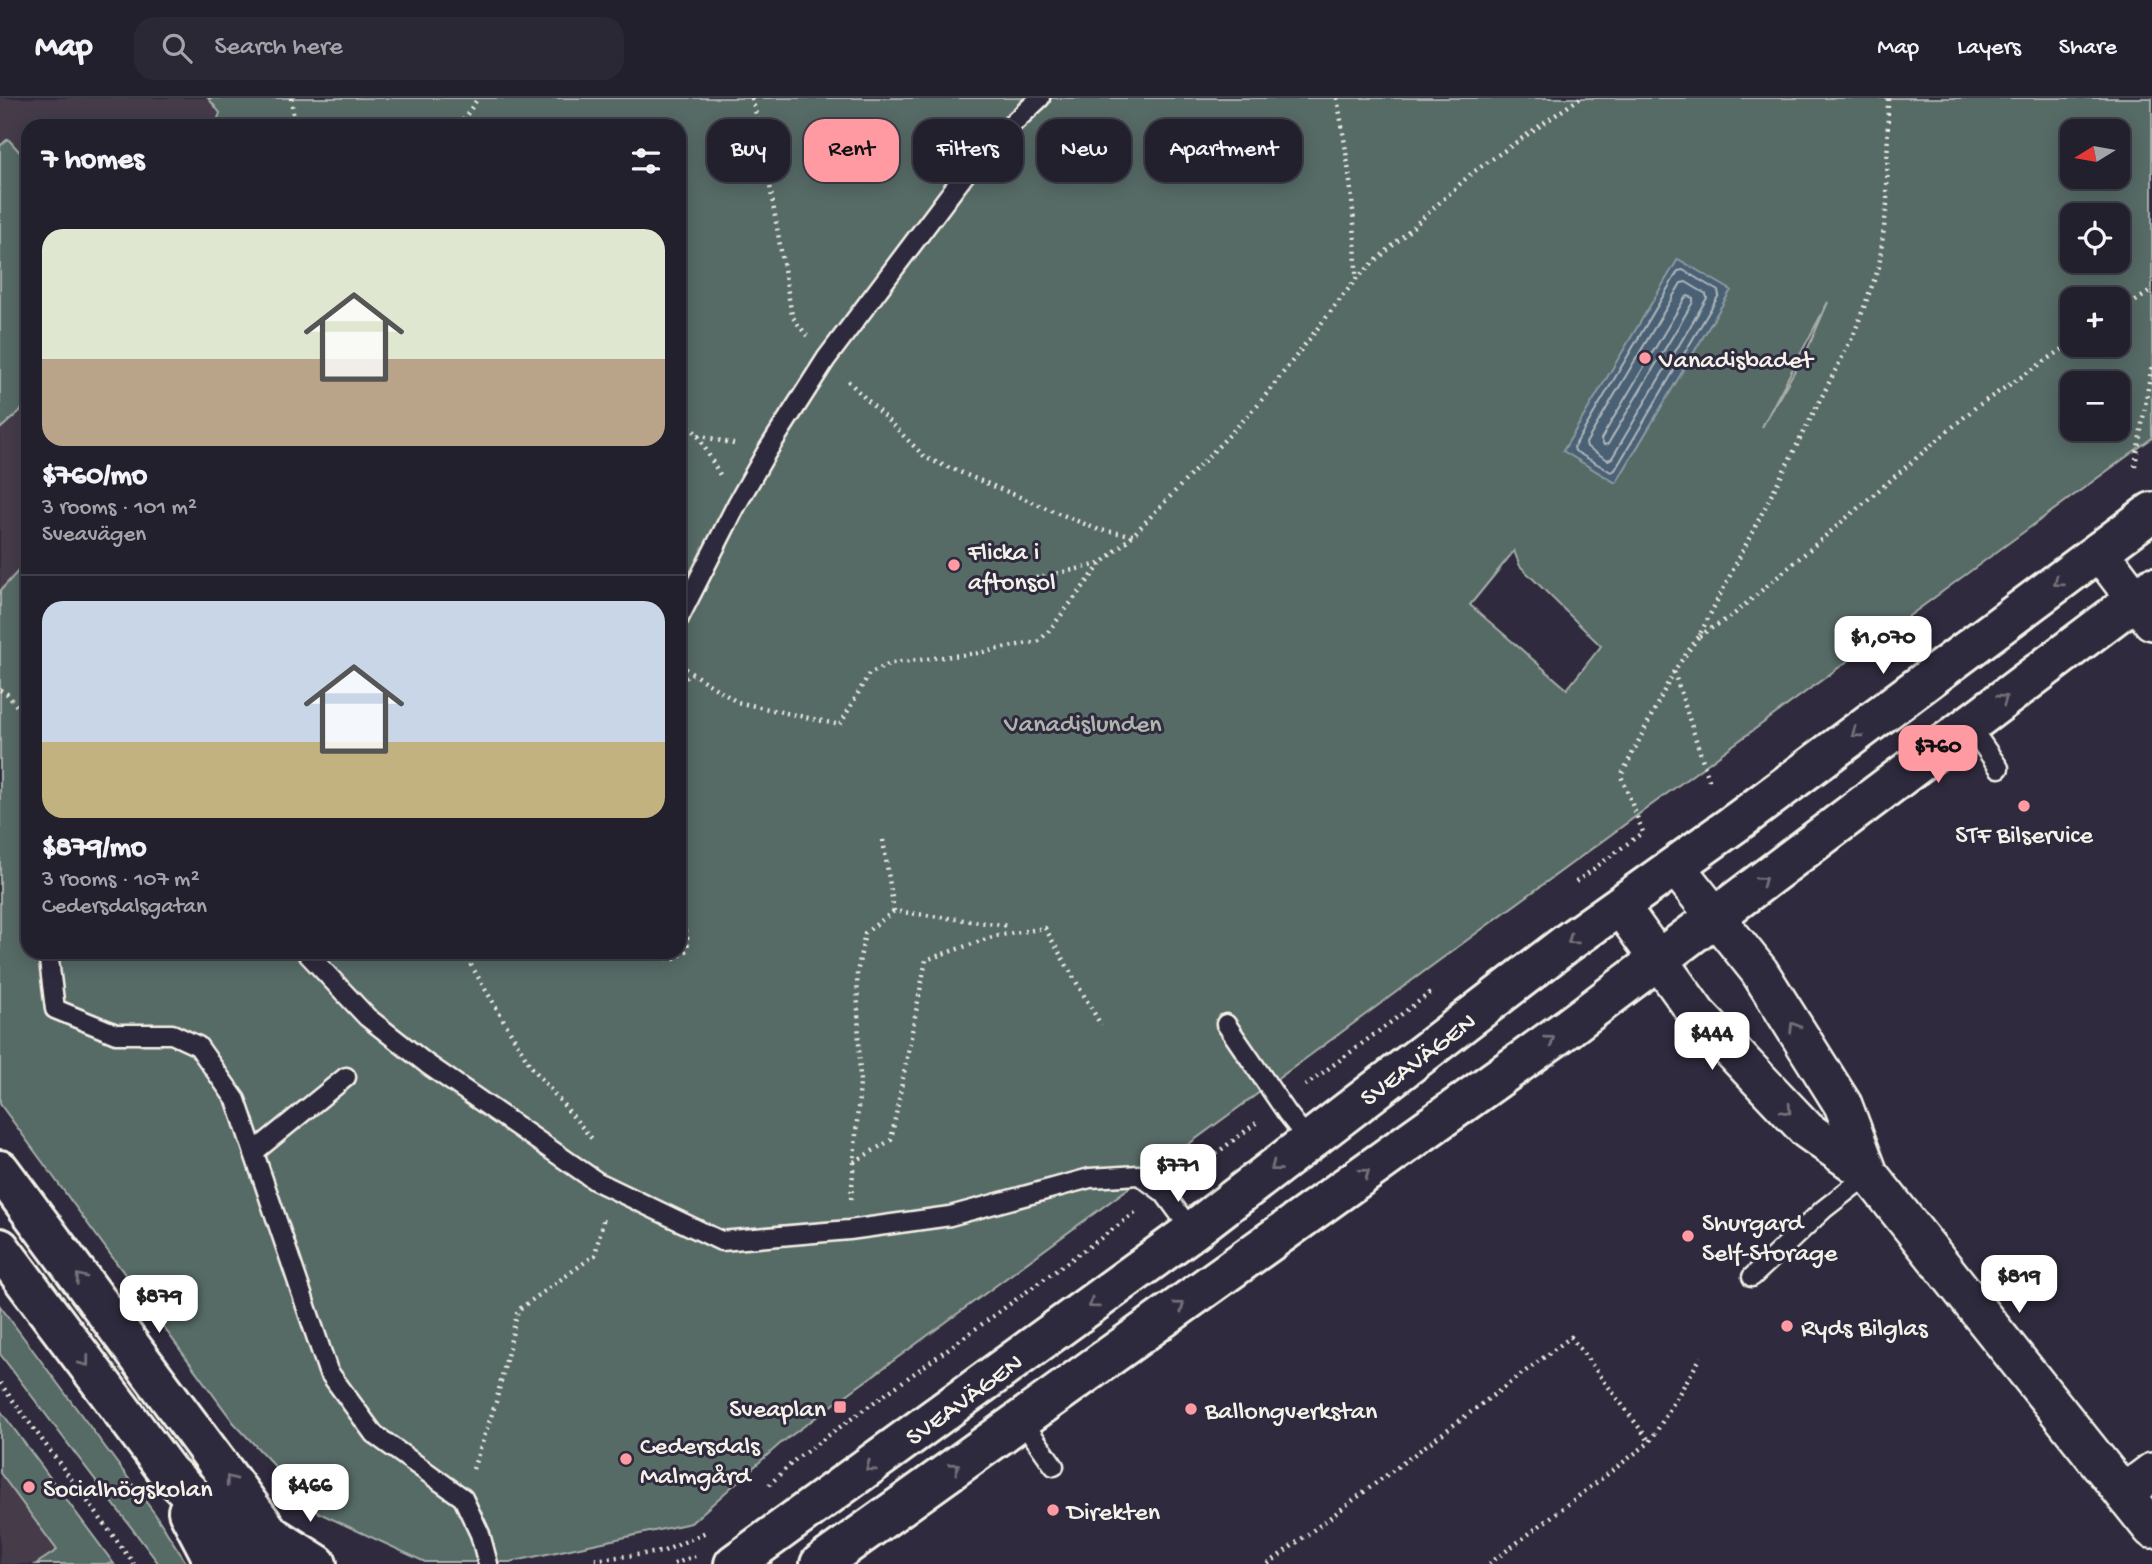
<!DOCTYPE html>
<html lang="en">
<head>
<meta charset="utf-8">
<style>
  :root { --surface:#23202e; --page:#2b2836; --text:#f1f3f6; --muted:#a3a3aa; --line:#403e4a; --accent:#ff9aa2 }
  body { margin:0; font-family:"Gochi Hand",sans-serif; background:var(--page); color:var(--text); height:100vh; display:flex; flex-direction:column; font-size:26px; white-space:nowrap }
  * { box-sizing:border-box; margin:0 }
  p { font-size:23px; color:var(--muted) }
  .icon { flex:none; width:38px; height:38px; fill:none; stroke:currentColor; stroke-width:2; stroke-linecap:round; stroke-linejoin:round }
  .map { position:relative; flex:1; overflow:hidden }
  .side { position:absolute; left:21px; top:21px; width:665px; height:840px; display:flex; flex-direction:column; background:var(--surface); border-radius:21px; box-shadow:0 4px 18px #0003,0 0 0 2px var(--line) }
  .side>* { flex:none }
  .banner { position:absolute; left:707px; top:21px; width:665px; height:63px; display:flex; gap:14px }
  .needle { width:46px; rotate:259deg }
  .tools { position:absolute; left:2060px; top:21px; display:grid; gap:14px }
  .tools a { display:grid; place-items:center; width:70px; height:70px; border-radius:14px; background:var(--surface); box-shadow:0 4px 18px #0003,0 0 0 2px var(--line); font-size:35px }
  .price { position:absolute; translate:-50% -60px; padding:0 16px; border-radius:14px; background:#fff; color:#222; font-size:23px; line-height:46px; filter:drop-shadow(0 2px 4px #0008) }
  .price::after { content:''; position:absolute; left:50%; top:42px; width:21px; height:16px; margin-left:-10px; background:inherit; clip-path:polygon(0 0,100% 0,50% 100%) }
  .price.current { background:var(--accent); color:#111 }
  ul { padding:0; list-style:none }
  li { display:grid; align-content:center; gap:14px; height:371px; padding:0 21px }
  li+li { border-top:2px solid var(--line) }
  li span { display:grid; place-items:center; height:217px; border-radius:21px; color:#555 }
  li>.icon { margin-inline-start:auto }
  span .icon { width:126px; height:126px; fill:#fffc; stroke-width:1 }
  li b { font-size:30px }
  h2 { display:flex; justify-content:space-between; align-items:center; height:84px; padding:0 21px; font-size:30px }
  .pill { padding:0 24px; border-radius:21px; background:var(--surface); box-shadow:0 4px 18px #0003,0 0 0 2px var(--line); font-size:24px; line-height:63px }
  .pill.current { background:var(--accent); color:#111 }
  header { display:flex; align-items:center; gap:42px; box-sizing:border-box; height:98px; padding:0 35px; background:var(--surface); border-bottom:2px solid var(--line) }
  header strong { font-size:33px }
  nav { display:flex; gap:38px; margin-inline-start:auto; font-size:24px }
  .search { width:490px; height:63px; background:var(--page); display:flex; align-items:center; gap:18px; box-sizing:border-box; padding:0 24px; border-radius:21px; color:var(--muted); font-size:26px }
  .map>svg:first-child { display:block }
  .built { fill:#453a49 }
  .green { fill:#566b66; stroke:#a5aea7; stroke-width:2; fill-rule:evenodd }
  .water { fill:#496174; stroke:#8d9ba2; stroke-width:2 }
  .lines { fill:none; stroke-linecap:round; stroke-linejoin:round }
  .shore { stroke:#b0b7ba; stroke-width:2 }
  .lane-casing { stroke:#f4f1e8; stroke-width:23 }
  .street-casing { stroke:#f4f1e8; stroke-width:42 }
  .secondary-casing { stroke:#f4f1e8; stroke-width:44 }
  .path { stroke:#f4f1e8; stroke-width:4.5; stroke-dasharray:2 5; stroke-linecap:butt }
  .lane { stroke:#2f2a3d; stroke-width:18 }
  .street { stroke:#2f2a3d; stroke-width:37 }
  .secondary { stroke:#2f2a3d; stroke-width:38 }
  .oneway { stroke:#747079 }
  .poi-dot { fill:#ff9aa2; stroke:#2f2a3d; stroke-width:2.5 }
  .labels { text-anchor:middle; stroke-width:6; stroke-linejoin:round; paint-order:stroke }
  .poi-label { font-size:26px; fill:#f4f1e8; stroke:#2f2a3d; text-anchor:start }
  .park-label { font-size:26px; fill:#adb5ae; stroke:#2f2a3d }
  .street-label { font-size:26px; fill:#f4f1e8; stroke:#2f2a3d }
</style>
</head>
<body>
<header>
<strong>Map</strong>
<div class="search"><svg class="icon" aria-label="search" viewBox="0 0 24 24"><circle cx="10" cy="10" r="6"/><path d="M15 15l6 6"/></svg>Search here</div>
<nav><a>Map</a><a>Layers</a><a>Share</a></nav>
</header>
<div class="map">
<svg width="2152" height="1466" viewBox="0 0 2152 1466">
  <rect width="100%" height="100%" fill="#2f2a3d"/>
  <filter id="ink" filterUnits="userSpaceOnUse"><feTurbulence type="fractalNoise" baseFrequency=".0143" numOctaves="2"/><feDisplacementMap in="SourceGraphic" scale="14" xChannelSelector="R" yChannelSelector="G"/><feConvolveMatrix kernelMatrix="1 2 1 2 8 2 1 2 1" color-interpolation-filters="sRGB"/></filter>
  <g filter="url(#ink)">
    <!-- built -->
    <g class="built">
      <path d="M 0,0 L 208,0 L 220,15 L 215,28 L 28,28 L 28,462 L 0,493 Z"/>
      <path d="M 0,1312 L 114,1466 L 0,1466 Z"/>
    </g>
    <!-- green -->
    <g class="green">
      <path d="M 208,0 L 2152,0 L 2152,340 L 781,1345 L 691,1425 L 510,1464 L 425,1464 L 319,1415 L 234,1325 L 0,1006 L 0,493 L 28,462 L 28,854 L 679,854 L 679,28 L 215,28 L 220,15 ZM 2072,33 L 2118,33 L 2118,79 L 2072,79 ZM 2072,117 L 2118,117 L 2118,163 L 2072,163 ZM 2072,201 L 2118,201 L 2118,247 L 2072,247 ZM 1828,204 L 1808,250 L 1762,329 ZM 2072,285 L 2118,285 L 2118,331 L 2072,331 ZM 1514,453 L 1520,468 L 1601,548 L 1567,591 L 1470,507 Z"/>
      <path d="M 8,41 L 28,63 L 28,306 L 0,331 L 0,48 Z"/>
      <path d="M 0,1208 L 155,1416 L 187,1466 L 159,1466 L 0,1256 Z"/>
      <path d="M 0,1312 L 114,1466 L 36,1466 L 57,1452 L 0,1375 Z"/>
    </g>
    <!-- water -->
    <path class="water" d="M 1678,161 L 1731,192 L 1616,385 L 1563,353 Z"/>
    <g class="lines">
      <!-- shore -->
      <g class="shore">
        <path d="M 1683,172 L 1718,193 L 1719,197 L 1615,372 L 1611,374 L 1575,353 L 1574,349 L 1678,173 Z"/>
        <path d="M 1686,184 L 1706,196 L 1707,200 L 1612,360 L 1608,362 L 1587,349 L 1586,345 L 1681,185 Z"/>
        <path d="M 1688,198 L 1693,200 L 1693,204 L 1608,346 L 1604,347 L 1601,341 L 1685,200 Z"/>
      </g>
      <defs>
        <g id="lane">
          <path d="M 679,520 L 737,406 L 766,355 L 826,261 L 981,55 L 1040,0"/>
          <path d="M 1969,627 L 1999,670"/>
          <path d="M 48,854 L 55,911 L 116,936 L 172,936 L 198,948 L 236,1002 L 328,1273 L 374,1336 L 463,1400 L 480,1436 L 488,1466"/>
          <path d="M 306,854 L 367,919 L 427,966 L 596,1083 L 721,1143 L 849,1132 L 950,1118 L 1090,1080 L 1139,1077 L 1164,1095 L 1192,1133"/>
          <path d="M 1226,926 L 1287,1015 L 1309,1043"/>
          <path d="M 254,1054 L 346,979"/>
          <path d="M 1752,1179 L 1824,1111 L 1869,1076"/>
          <path d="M 1021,1321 L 1054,1368"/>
        </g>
        <g id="street">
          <path d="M 2099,453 L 2152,523"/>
          <path d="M 1675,768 L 1759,873 L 1843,1007 L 1869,1076"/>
          <path d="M 1620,808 L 1697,916 L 1807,1032 L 1869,1076 L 2152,1431"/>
          <path d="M 2124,1395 L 2152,1374"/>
        </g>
        <g id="secondary">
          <path d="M 0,1072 L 271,1437 L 281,1466"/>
          <path d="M 0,1150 L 168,1374 L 224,1428 L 244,1466"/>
          <path d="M 188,1413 L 210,1455 L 212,1466"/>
          <path d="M 271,1437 L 317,1466"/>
          <path d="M 734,1466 L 1192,1133 L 1567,845 L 1741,721 L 2152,414"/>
          <path d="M 820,1466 L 1569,929 L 2152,489"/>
        </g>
      </defs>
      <!-- lane casing -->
      <use href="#lane" class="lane-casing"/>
      <!-- street casing -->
      <use href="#street" class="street-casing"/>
      <!-- secondary casing -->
      <use href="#secondary" class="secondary-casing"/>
      <!-- path -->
      <g class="path">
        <path d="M 291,0 L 295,28"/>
        <path d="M 752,0 L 762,41 L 792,218 L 807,238"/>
        <path d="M 1337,0 C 1348,59 1356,119 1356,180"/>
        <path d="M 459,28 L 478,0"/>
        <path d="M 2118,215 L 2152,192"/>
        <path d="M 848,283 L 926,360 L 1099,432 L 1133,437"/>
        <path d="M 679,318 L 697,336 L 720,377"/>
        <path d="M 698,337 L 737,347"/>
        <path d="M 2135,368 L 2152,266"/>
        <path d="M 995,489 L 1100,466"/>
        <path d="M 1699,538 L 1733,517 L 1976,309 L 2072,245"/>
        <path d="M 679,567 L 737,604 L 840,627 L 869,576 L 892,565 L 978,555 L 1039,543 L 1048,534 L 1101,466 L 1133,437 L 1258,307 L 1356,181 L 1472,75 L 1580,0"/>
        <path d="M 1674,574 L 1710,685"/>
        <path d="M 679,583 L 692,576"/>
        <path d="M 0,592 L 7,596 L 28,622"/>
        <path d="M 883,742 L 894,813 L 1010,828"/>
        <path d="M 1576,784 L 1643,734 L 1621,678 L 1674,573 L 1699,538 L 1854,236 L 1879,169 L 1887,106 L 1888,0"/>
        <path d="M 477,854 L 471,867 L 530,967 L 592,1041"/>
        <path d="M 604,854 L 674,861 L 688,852 L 687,839 L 679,819"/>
        <path d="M 1305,988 L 1430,895"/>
        <path d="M 854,1064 L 891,1042 L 926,862 L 995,838 L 1045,830 L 1101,927"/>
        <path d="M 1188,1077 L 1256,1025"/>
        <path d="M 851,1101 L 860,985 L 857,875 L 865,835 L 894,813"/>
        <path d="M 0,1285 L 134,1466"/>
        <path d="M 473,1371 L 496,1304 L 518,1212 L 595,1157 L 603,1123 L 599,1119"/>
        <path d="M 769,1387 L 796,1361 L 1138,1113"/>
        <path d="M 593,1466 L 592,1462 L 662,1454 L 706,1434"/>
        <path d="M 674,1466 L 695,1458"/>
        <path d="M 1268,1466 L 1571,1239 L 1650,1344"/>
        <path d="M 1489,1466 L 1650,1344 L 1701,1259"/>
      </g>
      <!-- lane -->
      <use href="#lane" class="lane"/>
      <!-- street -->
      <use href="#street" class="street"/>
      <!-- secondary -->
      <use href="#secondary" class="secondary"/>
    </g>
    <!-- one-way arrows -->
    <defs><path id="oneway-chevron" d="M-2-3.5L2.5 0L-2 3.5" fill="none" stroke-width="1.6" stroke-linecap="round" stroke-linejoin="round" transform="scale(1.75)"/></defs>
    <g class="oneway">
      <use href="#oneway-chevron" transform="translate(2058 484) rotate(143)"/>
      <use href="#oneway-chevron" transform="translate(2003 601) rotate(-37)"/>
      <use href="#oneway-chevron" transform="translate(1856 635) rotate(143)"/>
      <use href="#oneway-chevron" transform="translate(1762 783) rotate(-37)"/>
      <use href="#oneway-chevron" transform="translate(1572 842) rotate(144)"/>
      <use href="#oneway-chevron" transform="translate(1794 929) rotate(-122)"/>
      <use href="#oneway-chevron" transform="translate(1550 942) rotate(-36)"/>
      <use href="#oneway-chevron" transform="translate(1787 1012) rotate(47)"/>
      <use href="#oneway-chevron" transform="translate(1275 1069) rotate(142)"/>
      <use href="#oneway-chevron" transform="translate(1365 1075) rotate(-36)"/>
      <use href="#oneway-chevron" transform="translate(80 1180) rotate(-127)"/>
      <use href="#oneway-chevron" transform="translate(1093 1206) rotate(144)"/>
      <use href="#oneway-chevron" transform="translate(1180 1208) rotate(-36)"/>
      <use href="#oneway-chevron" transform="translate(85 1264) rotate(53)"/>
      <use href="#oneway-chevron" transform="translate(870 1369) rotate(144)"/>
      <use href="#oneway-chevron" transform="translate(955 1369) rotate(-36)"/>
      <use href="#oneway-chevron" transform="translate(230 1382) rotate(-127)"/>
    </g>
  </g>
  <!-- markers -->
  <g class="poi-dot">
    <circle cx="1645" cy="260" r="7"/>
    <circle cx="954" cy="467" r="7"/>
    <circle cx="2024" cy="708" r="7"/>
    <circle cx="1688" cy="1138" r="7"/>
    <circle cx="1787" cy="1228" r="7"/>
    <rect x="833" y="1302" width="14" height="14" rx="3.5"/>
    <circle cx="1191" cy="1311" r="7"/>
    <circle cx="626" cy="1361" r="7"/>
    <circle cx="29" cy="1389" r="7"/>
    <circle cx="1053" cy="1412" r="7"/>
  </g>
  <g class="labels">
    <!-- poi labels -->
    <g class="poi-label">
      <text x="1659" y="269">Vanadisbadet</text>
      <text x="968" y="461">Flicka i<tspan x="968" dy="30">aftonsol</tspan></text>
      <text x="2024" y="744" text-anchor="middle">STF Bilservice</text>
      <text x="1702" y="1132">Shurgard<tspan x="1702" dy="30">Self-Storage</tspan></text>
      <text x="1801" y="1237">Ryds Bilglas</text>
      <text x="826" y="1318" text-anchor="end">Sveaplan</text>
      <text x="1205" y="1320">Ballongverkstan</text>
      <text x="640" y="1355">Cedersdals<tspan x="640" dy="30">Malmgård</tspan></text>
      <text x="43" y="1398">Socialhögskolan</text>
      <text x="1067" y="1421">Direkten</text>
    </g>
    <!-- park labels -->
    <g class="park-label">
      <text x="1083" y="633">Vanadislunden</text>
    </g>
    <!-- street labels -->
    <g class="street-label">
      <text transform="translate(1417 960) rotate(-37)" y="9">SVEAVÄGEN</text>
      <text transform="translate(963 1300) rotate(-36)" y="9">SVEAVÄGEN</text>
    </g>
  </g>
</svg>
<div class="tools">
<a><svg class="needle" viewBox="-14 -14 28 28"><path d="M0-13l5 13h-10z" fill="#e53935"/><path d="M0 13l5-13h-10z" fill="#a3a3aa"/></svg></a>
<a><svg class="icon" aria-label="locate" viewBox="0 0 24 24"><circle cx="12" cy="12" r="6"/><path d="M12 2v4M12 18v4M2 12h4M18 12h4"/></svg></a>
<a>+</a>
<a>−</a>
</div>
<b class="price" style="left:1883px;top:578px">$1,070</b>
<b class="price current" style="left:1938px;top:687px">$760</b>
<b class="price" style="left:1712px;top:974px">$444</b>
<b class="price" style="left:1178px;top:1106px">$771</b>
<b class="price" style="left:2019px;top:1217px">$819</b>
<b class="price" style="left:159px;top:1237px">$879</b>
<b class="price" style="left:310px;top:1426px">$466</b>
<div class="banner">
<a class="pill">Buy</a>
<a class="pill current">Rent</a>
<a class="pill">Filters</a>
<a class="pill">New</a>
<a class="pill">Apartment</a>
</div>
<section class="side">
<h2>7 homes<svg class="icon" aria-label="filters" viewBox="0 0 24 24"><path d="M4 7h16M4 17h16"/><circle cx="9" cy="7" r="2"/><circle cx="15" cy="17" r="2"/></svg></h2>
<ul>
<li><span style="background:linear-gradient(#dfe7d0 60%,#b9a48a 0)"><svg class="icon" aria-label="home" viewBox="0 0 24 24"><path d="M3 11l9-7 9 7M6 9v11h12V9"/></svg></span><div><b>$760/mo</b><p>3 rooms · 101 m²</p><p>Sveavägen</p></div></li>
<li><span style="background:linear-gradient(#c9d6e8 65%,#c2b280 0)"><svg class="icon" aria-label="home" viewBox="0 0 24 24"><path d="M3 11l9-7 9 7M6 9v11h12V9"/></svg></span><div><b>$879/mo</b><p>3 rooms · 107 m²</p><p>Cedersdalsgatan</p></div></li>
</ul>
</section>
</div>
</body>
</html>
